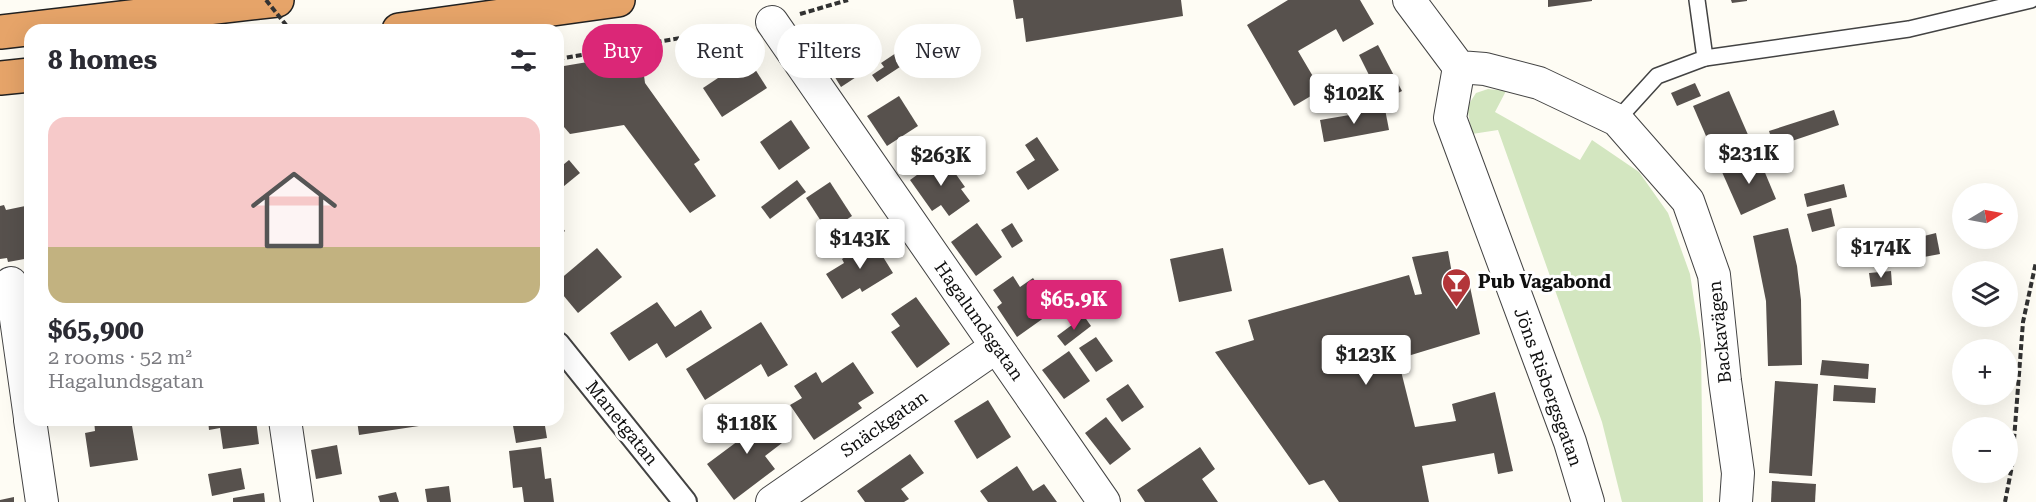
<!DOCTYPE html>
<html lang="en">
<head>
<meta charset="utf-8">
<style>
  :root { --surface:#fff; --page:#f7f7f7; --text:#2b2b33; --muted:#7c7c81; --line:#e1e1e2; --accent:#db2777 }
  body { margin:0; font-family:"Roboto Serif",serif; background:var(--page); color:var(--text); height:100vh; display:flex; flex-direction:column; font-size:22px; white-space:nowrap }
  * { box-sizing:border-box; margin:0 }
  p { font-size:20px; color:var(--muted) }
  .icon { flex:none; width:33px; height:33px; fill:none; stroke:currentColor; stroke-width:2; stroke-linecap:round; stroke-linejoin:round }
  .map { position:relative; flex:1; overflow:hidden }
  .panel { position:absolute; left:24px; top:24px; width:540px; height:402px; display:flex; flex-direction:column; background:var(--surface); border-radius:18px; box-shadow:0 6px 24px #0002 }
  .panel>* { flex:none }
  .top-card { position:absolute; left:582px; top:24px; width:570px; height:54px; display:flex; gap:12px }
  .needle { width:39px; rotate:80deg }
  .tools { position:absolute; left:1952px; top:183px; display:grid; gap:12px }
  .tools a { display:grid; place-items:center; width:66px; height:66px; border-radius:50%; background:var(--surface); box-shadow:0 6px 24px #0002; font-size:30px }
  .price { position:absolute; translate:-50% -51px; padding:0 14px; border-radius:6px; background:#fff; color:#222; font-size:20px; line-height:39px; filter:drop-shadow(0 2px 3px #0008) }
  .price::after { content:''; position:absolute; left:50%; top:36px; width:18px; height:14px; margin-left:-9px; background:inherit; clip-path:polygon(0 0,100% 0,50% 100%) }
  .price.active { background:var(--accent); color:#fff }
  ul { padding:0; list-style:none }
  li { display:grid; align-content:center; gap:12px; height:318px; padding:0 24px }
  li+li { border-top:2px solid var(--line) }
  li span { display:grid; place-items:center; height:186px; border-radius:18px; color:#555 }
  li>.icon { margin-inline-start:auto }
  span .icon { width:108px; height:108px; fill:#fffc; stroke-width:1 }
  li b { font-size:26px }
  h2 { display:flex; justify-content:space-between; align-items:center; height:72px; padding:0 24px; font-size:26px }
  .pill { padding:0 21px; border-radius:27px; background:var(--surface); box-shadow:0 6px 24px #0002; font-size:21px; line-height:54px }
  .pill.active { background:var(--accent); color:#fff }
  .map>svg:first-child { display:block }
  .green { fill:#d3e6c0 }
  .building { fill:#57514d }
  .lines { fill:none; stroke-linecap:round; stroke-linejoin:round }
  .service-casing { stroke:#434343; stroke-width:18 }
  .pedestrian-casing { stroke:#434343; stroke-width:26 }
  .minor-casing { stroke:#434343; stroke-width:34 }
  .motorway-casing { stroke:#212121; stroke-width:36 }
  .path { stroke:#323232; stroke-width:4; stroke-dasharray:6 3; stroke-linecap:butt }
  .service { stroke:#fff; stroke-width:15 }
  .pedestrian { stroke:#fff; stroke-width:22 }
  .minor { stroke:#fff; stroke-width:32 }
  .motorway { stroke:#e6a469; stroke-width:33 }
  .path-bridge { stroke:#323232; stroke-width:4; stroke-dasharray:6 3; stroke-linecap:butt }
  .labels { text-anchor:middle; stroke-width:6; stroke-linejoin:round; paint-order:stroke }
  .poi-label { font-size:18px; font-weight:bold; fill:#101010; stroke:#fff; text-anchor:start }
  .street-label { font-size:18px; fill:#101010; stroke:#fff }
</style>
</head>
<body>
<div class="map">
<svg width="2036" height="502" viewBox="0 0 2036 502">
  <rect width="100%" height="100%" fill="#fefcf4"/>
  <!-- green -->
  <path class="green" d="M 1488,89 L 1506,91 L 1495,112 L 1580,160 L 1592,140 L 1639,172 L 1668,213 L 1690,274 L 1701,345 L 1703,502 L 1622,502 L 1602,422 L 1498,130 L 1472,134 L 1467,107 L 1476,93 Z"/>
  <!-- building -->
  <g class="building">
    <path d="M 1013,0 L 1181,0 L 1183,16 L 1026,42 L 1023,18 L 1016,19 Z"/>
    <path d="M 1288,0 L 1360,0 L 1374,24 L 1343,42 L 1336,29 L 1298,51 L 1321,90 L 1294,106 L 1247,25 Z"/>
    <path d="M 1548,0 L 1592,0 L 1592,1 L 1548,7 Z"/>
    <path d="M 1731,0 L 1747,0 L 1747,1 L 1732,3 Z"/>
    <path d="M 842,25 L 870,68 L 841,87 L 820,53 L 833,45 L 827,35 Z"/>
    <path d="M 1378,45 L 1402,91 L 1382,101 L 1359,55 Z"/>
    <path d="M 641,53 L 645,83 L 700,160 L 694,164 L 716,196 L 690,213 L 624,125 L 570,134 L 558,120 L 558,67 Z"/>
    <path d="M 896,53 L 903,65 L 877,82 L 872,75 L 884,67 L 881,63 Z"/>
    <path d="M 748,58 L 767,88 L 722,117 L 703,88 Z"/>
    <path d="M 1695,83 L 1701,96 L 1677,106 L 1671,93 Z"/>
    <path d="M 1729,91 L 1752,144 L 1716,159 L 1693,106 Z"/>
    <path d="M 899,96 L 918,126 L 887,146 L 867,116 Z"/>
    <path d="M 1385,109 L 1389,130 L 1324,142 L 1320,120 Z"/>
    <path d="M 1834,110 L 1839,125 L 1774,147 L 1769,131 Z"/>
    <path d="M 791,120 L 810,148 L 779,170 L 760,142 Z"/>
    <path d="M 1037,137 L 1059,170 L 1028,190 L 1016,172 L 1035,160 L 1025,145 Z"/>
    <path d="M 943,156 L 965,187 L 961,189 L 970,201 L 949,216 L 941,205 L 932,211 L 910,180 Z"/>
    <path d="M 1758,156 L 1776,199 L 1741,215 L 1722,172 Z"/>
    <path d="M 569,160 L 580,173 L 558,191 L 558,169 Z"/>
    <path d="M 797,180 L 806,192 L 770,219 L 761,207 Z"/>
    <path d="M 830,182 L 852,216 L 828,232 L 806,198 Z"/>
    <path d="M 1844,184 L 1847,197 L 1807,207 L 1804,194 Z"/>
    <path d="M 4,205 L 6,210 L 30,205 L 30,258 L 8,262 L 7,258 L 0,259 L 0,206 Z"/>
    <path d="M 1831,208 L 1835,226 L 1812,232 L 1807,214 Z"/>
    <path d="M 558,222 L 565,231 L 558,237 Z"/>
    <path d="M 977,223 L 1002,257 L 976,276 L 951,242 Z"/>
    <path d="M 1012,223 L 1023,241 L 1012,248 L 1001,230 Z"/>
    <path d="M 1788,228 L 1797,266 L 1801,300 L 1802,365 L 1768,366 L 1766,301 L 1753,236 Z"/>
    <path d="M 1936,233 L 1940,254 L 1924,257 L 1920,237 Z"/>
    <path d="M 872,239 L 893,273 L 862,292 L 860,288 L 842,299 L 826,274 L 844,263 L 842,259 Z"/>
    <path d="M 597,248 L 622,277 L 578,313 L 558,289 L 558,281 Z"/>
    <path d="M 1223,248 L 1232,291 L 1179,302 L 1170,259 Z"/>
    <path d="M 1448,251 L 1454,285 L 1469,282 L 1480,334 L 1398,359 L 1415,427 L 1456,421 L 1452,404 L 1495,392 L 1513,471 L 1498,474 L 1494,453 L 1422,466 L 1429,502 L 1339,502 L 1324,480 L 1309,485 L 1215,352 L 1254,340 L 1248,320 L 1409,275 L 1415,295 L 1422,294 L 1412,257 Z"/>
    <path d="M 1891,271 L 1892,285 L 1871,287 L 1869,273 Z"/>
    <path d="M 1013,276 L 1020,287 L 1033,278 L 1055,310 L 1017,337 L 997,307 L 1002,303 L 993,290 Z"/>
    <path d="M 916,297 L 950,344 L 917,368 L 891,332 L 900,326 L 891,314 Z"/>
    <path d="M 657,302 L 675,327 L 701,310 L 712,328 L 666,358 L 657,343 L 629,361 L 610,333 Z"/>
    <path d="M 1084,316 L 1091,326 L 1065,346 L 1057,336 Z"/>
    <path d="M 761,322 L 788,365 L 768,377 L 761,364 L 705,400 L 686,369 Z"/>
    <path d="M 1096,337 L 1113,361 L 1096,372 L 1079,348 Z"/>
    <path d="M 1069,351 L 1090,381 L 1064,399 L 1042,370 Z"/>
    <path d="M 1822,360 L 1869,364 L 1868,379 L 1820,375 Z"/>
    <path d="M 853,362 L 874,393 L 858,403 L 862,408 L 814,440 L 790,405 L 802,398 L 794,386 L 816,372 L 822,383 Z"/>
    <path d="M 1775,381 L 1818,384 L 1812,476 L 1769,473 Z"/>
    <path d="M 1128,384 L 1144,407 L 1122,422 L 1106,399 Z"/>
    <path d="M 1834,385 L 1876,388 L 1875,403 L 1833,401 Z"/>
    <path d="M 988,400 L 1011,437 L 977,459 L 954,421 Z"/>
    <path d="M 755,406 L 782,443 L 765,456 L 775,469 L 734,500 L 707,464 L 746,435 L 735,421 Z"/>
    <path d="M 1106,417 L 1131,449 L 1110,465 L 1085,433 Z"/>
    <path d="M 94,420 L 131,420 L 138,460 L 90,467 L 85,433 L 95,431 Z"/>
    <path d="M 208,420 L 256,420 L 259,444 L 223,449 L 220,428 L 209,430 Z"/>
    <path d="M 357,420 L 418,420 L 419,426 L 359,435 Z"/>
    <path d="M 512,420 L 544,420 L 547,438 L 516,443 Z"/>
    <path d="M 337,445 L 342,474 L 316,479 L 311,450 Z"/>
    <path d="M 541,447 L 545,479 L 551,478 L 554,502 L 524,502 L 522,487 L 513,488 L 509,451 Z"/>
    <path d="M 1200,447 L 1215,469 L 1202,479 L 1218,502 L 1145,502 L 1137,490 Z"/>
    <path d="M 910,454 L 924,473 L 901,489 L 909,499 L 904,502 L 865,502 L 857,491 Z"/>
    <path d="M 1017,466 L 1033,491 L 1044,484 L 1057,502 L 988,502 L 980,491 Z"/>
    <path d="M 241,468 L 245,489 L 212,496 L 208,474 Z"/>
    <path d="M 1772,481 L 1816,484 L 1815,502 L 1771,502 Z"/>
    <path d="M 449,486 L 451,502 L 427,502 L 425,489 Z"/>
    <path d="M 396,492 L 399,502 L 380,502 L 378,496 Z"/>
    <path d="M 264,493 L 265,502 L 233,502 L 233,498 Z"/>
    <path d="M 14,497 L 14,502 L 0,502 L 0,500 Z"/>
  </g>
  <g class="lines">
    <defs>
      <g id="service">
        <path d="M 1705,58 L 1909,29 L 2031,0"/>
        <path d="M 1617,120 L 1657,76 L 1705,58 L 1697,0"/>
      </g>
      <path id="pedestrian" d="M 558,344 L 685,502"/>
      <g id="minor">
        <path d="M 1409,0 L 1459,67 L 1485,69 L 1539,83 L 1617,120 L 1688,201 L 1714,275 L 1725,381 L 1738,473 L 1736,502"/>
        <path d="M 772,22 L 1104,502"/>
        <path d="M 1459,67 L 1450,118 L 1570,442 L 1588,502"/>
        <path d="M 11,283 L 30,418"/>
        <path d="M 30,420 L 42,502"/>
        <path d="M 285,420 L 297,502"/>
        <path d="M 772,502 L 996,347"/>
      </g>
      <g id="motorway">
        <path d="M 399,30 L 618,0"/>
        <path d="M 0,32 L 277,0"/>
        <path d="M 0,78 L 30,75"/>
      </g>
    </defs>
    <!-- service casing -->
    <use href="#service" class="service-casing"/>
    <!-- pedestrian casing -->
    <use href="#pedestrian" class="pedestrian-casing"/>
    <!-- minor casing -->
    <use href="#minor" class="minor-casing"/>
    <!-- motorway casing -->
    <use href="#motorway" class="motorway-casing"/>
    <!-- path -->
    <g class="path">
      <path d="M 800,14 L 848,0"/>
      <path d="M 558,59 L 744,27"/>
      <path d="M 2005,502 L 2012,466 L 2023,322 L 2036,262"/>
    </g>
    <!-- service -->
    <use href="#service" class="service"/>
    <!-- pedestrian -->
    <use href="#pedestrian" class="pedestrian"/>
    <!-- minor -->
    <use href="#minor" class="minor"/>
    <!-- motorway -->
    <use href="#motorway" class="motorway"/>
    <!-- path-bridge -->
    <path class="path-bridge" d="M 266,0 L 290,30"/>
  </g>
  <!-- icons -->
  <defs>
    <symbol id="bar-pin" viewBox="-11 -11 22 30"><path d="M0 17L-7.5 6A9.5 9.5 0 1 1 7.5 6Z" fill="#b33539" stroke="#fff"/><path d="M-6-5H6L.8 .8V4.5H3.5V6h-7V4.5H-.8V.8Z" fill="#fff"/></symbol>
  </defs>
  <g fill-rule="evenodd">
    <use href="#bar-pin" x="1440" y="266" width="33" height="45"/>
  </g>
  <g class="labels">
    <!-- poi labels -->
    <g class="poi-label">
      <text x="1478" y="288">Pub Vagabond</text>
    </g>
    <!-- street labels -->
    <g class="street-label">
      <text transform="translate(979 321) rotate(55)" y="6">Hagalundsgatan</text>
      <text transform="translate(1720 332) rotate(-96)" y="6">Backavägen</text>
      <text transform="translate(1548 387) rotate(70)" y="6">Jöns Risbergsgatan</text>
      <text transform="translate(622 423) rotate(51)" y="6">Manetgatan</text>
      <text transform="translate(884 424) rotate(-35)" y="6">Snäckgatan</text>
    </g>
  </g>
</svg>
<div class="tools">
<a><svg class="needle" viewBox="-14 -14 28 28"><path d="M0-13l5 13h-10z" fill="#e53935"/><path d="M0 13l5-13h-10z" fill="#7c7c81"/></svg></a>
<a><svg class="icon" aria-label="layers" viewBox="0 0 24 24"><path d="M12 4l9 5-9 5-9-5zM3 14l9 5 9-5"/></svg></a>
<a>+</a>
<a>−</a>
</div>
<b class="price" style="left:1354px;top:125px">$102K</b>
<b class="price" style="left:1749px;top:185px">$231K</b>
<b class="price" style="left:941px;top:187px">$263K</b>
<b class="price" style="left:860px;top:270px">$143K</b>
<b class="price" style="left:1881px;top:279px">$174K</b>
<b class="price active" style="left:1074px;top:331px">$65.9K</b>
<b class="price" style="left:1366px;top:386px">$123K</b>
<b class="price" style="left:747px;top:455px">$118K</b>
<div class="top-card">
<a class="pill active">Buy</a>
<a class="pill">Rent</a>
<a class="pill">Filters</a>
<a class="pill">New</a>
</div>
<section class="panel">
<h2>8 homes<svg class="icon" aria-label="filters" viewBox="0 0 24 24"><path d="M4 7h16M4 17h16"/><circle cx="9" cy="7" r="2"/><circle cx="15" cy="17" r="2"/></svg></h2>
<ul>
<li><span style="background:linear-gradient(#f6c9c9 70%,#c2b280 0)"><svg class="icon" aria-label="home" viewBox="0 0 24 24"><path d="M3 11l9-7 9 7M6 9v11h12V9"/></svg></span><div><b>$65,900</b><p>2 rooms · 52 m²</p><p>Hagalundsgatan</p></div></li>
</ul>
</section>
</div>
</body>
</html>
